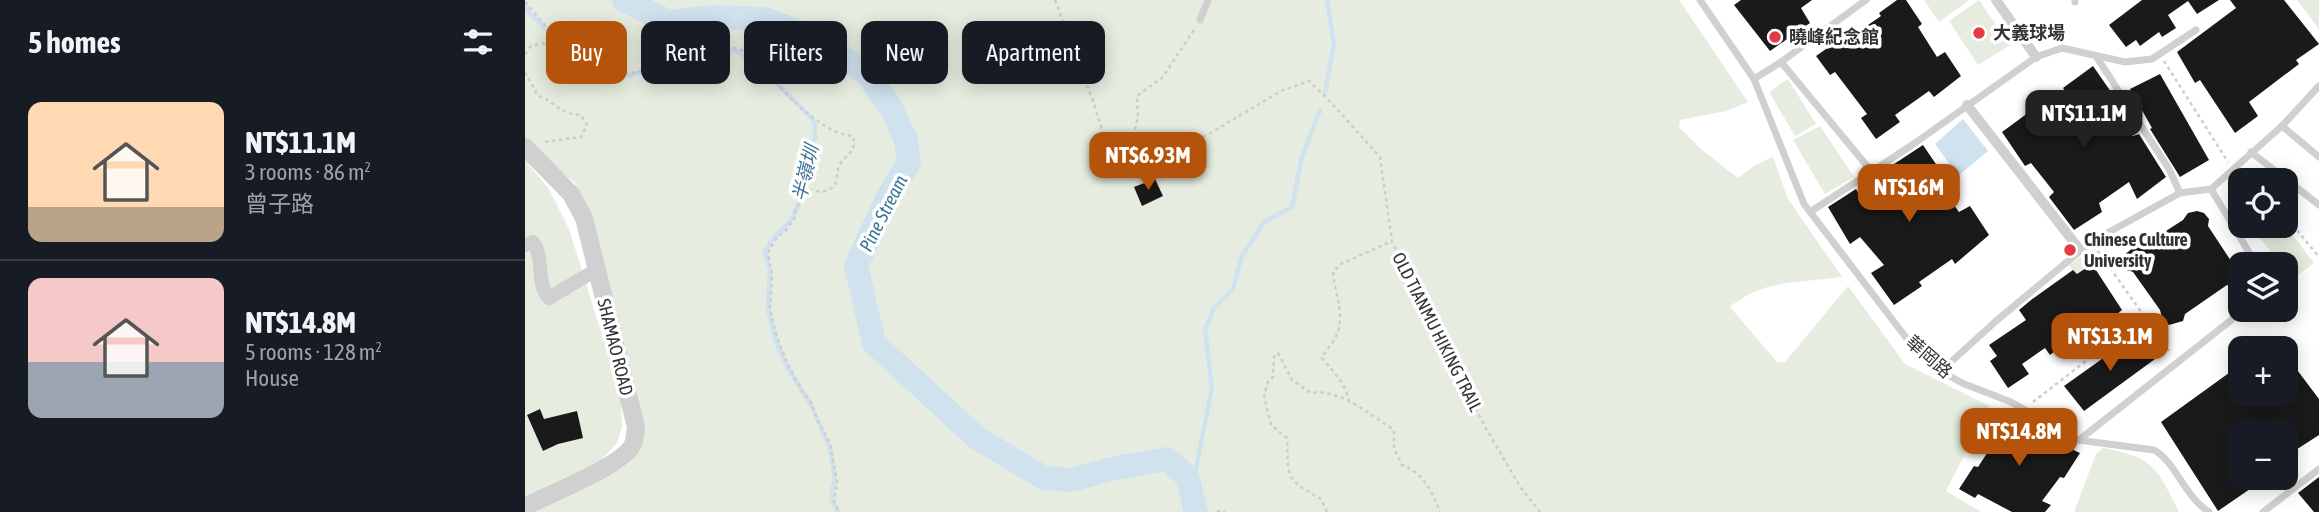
<!DOCTYPE html>
<html lang="en">
<head>
<meta charset="utf-8">
<style>
  :root { --surface:#171b24; --page:#20242c; --text:#f1f3f6; --muted:#9ea1a6; --line:#363941; --accent:#b45309 }
  body { margin:0; font-family:"Asap Condensed","Noto Sans TC",sans-serif; background:var(--page); color:var(--text); height:100vh; display:flex; flex-direction:column; font-size:26px; white-space:nowrap }
  * { box-sizing:border-box; margin:0 }
  p { font-size:23px; color:var(--muted) }
  .icon { flex:none; width:38px; height:38px; fill:none; stroke:currentColor; stroke-width:2; stroke-linecap:round; stroke-linejoin:round }
  .map { position:relative; flex:1; overflow:hidden }
  .sheet { display:flex; flex-direction:column; background:var(--surface); width:525px }
  .sheet>* { flex:none }
  .top-card { position:absolute; left:21px; top:21px; width:665px; height:63px; display:flex; gap:14px }
  .tools { position:absolute; left:1703px; top:168px; display:grid; gap:14px }
  .tools a { display:grid; place-items:center; width:70px; height:70px; border-radius:14px; background:var(--surface); box-shadow:0 4px 18px #0003; font-size:35px }
  .price { position:absolute; translate:-50% -60px; padding:0 16px; border-radius:14px; background:var(--accent); color:#fff; font-size:23px; line-height:46px; filter:drop-shadow(0 2px 4px #0008) }
  .price::after { content:''; position:absolute; left:50%; top:42px; width:21px; height:16px; margin-left:-10px; background:inherit; clip-path:polygon(0 0,100% 0,50% 100%) }
  .price.active { background:#222; color:#fff }
  ul { padding:0; list-style:none }
  li { display:flex; align-items:center; gap:21px; height:175px; padding:0 28px }
  li+li { border-top:2px solid var(--line) }
  li span { display:grid; place-items:center; flex:none; width:196px; height:140px; border-radius:14px; color:#555 }
  li>.icon { margin-inline-start:auto }
  span .icon { width:84px; height:84px; fill:#fffc; stroke-width:1 }
  li b { font-size:30px }
  h2 { display:flex; justify-content:space-between; align-items:center; height:84px; padding:0 28px; font-size:30px }
  .chip { padding:0 24px; border-radius:14px; background:var(--surface); box-shadow:0 4px 18px #0003; font-size:24px; line-height:63px }
  .chip.active { background:var(--accent); color:#fff }
  main { display:flex; flex:1; min-height:0 }
  .map>svg:first-child { display:block }
  .green { fill:#e6ecdf; fill-rule:evenodd }
  .water { fill:#cfe2ee }
  .lines { fill:none; stroke-linecap:round; stroke-linejoin:round }
  .stream { stroke:#cfe2ee; stroke-width:4.5 }
  .river { stroke:#cfe2ee; stroke-width:24 }
  .building { fill:#1a1a1a }
  .path { stroke:#cdcdcd; stroke-width:2.5; stroke-dasharray:3.5 3.5; stroke-linecap:butt }
  .service { stroke:#d0d0d0; stroke-width:7 }
  .pedestrian { stroke:#d0d0d0; stroke-width:10 }
  .minor { stroke:#d0d0d0; stroke-width:14 }
  .tertiary { stroke:#d0d0d0; stroke-width:18 }
  .poi-dot { fill:#e63946; stroke:#fff; stroke-width:2.5 }
  .labels { text-anchor:middle; stroke-width:7; stroke-linejoin:round; paint-order:stroke }
  .poi-label { font-size:18px; font-weight:bold; fill:#333; stroke:#fff; text-anchor:start }
  .street-label { font-size:18px; fill:#333; stroke:#fff }
  .water-label { font-size:19px; font-style:italic; fill:#3f7597; stroke:#fff }
</style>
</head>
<body>
<main>
<section class="sheet">
<h2>5 homes<svg class="icon" aria-label="filters" viewBox="0 0 24 24"><path d="M4 7h16M4 17h16"/><circle cx="9" cy="7" r="2"/><circle cx="15" cy="17" r="2"/></svg></h2>
<ul>
<li><span style="background:linear-gradient(#ffd9b3 75%,#b9a48a 0)"><svg class="icon" aria-label="home" viewBox="0 0 24 24"><path d="M3 11l9-7 9 7M6 9v11h12V9"/></svg></span><div><b>NT$11.1M</b><p>3 rooms · 86 m²</p><p>曾子路</p></div></li>
<li><span style="background:linear-gradient(#f6c9c9 60%,#9aa5b1 0)"><svg class="icon" aria-label="home" viewBox="0 0 24 24"><path d="M3 11l9-7 9 7M6 9v11h12V9"/></svg></span><div><b>NT$14.8M</b><p>5 rooms · 128 m²</p><p>House</p></div></li>
</ul>
</section>
<div class="map">
<svg width="1794" height="512" viewBox="0 0 1794 512">
  <rect width="100%" height="100%" fill="#fff"/>
  <!-- green -->
  <g class="green">
    <path d="M 0,0 L 1154,0 L 1223,102 L 1201,111 L 1155,120 L 1154,127 L 1177,150 L 1213,178 L 1230,165 L 1248,157 L 1263,199 L 1317,277 C 1275,283 1239,279 1205,307 L 1252,362 L 1260,362 L 1323,286 L 1380,364 L 1464,406 L 1421,491 L 1456,512 L 5,512 C 20,503 36,492 53,485 C 91,470 108,475 119,429 L 68,218 L 49,182 L 0,145 Z"/>
    <path d="M 1399,0 L 1444,0 L 1414,22 Z"/>
    <path d="M 1454,0 L 1485,45 L 1453,65 L 1424,21 Z"/>
    <path d="M 1772,0 L 1794,0 L 1794,29 Z"/>
    <path d="M 1263,79 L 1291,124 L 1270,136 L 1244,92 Z"/>
    <path d="M 1295,126 L 1329,177 L 1300,194 L 1268,140 Z"/>
    <path d="M 0,160 L 24,189 L 44,229 L 96,396 L 97,427 L 92,443 L 75,461 L 0,502 ZM 15,410 L 31,444 L 18,450 L 2,416 Z"/>
    <path d="M 1760,225 L 1789,263 L 1766,280 L 1761,272 L 1760,264 L 1755,264 L 1726,226 Z"/>
    <path d="M 1570,248 L 1577,258 L 1552,274 L 1543,265 Z"/>
    <path d="M 1578,448 C 1629,457 1632,468 1654,512 L 1549,512 L 1571,454 Z"/>
  </g>
  <!-- water -->
  <path class="water" d="M 1438,119 L 1463,151 L 1433,176 L 1410,144 Z"/>
  <g class="lines">
    <!-- stream -->
    <g class="stream">
      <path d="M 0,5 L 3,12 L 41,47 C 46,54 44,65 49,72 C 52,77 63,77 69,77 C 79,77 91,78 101,76 C 128,70 186,44 210,51 C 231,58 269,102 287,118 L 290,126 L 290,138 L 277,177 L 280,189 L 267,219 L 246,241 L 240,252 L 245,271 L 243,309 L 250,339 L 261,365 L 285,403 L 305,448 L 310,481 L 307,491 L 307,500 L 313,512"/>
      <path d="M 800,93 L 809,44 L 802,0"/>
      <path d="M 662,476 L 671,468 L 687,388 L 680,330 L 689,308 L 708,289 L 717,256 L 739,222 L 767,207 L 777,157 L 795,110"/>
    </g>
    <!-- river -->
    <path class="river" d="M 99,0 L 144,22 L 189,17 L 241,19 L 298,43 L 342,74 L 366,108 L 381,140 L 384,162 L 362,199 L 331,266 L 349,343 L 452,438 L 519,478 L 546,480 L 586,469 L 642,459 L 662,476 L 671,512"/>
  </g>
  <!-- building -->
  <g class="building">
    <path d="M 1216,0 L 1287,0 L 1276,8 L 1285,23 L 1245,51 L 1209,5 Z"/>
    <path d="M 1372,0 L 1381,0 L 1397,24 L 1393,27 L 1412,57 L 1420,52 L 1436,76 L 1409,97 L 1404,91 L 1370,115 L 1375,122 L 1351,139 L 1336,118 L 1342,114 L 1310,72 L 1305,75 L 1291,56 L 1311,42 L 1314,45 L 1356,16 L 1354,13 Z"/>
    <path d="M 1617,0 L 1694,0 L 1672,14 L 1663,1 L 1643,15 L 1651,28 L 1637,37 L 1634,32 L 1615,46 L 1611,40 L 1601,47 L 1584,25 Z"/>
    <path d="M 1705,0 L 1759,0 L 1794,44 L 1771,60 L 1774,64 L 1724,102 L 1733,116 L 1710,133 L 1675,80 L 1670,83 L 1652,52 L 1711,8 Z"/>
    <path d="M 1568,66 L 1593,102 L 1587,108 L 1608,136 L 1614,134 L 1641,177 L 1612,199 L 1604,182 L 1574,203 L 1577,212 L 1549,230 L 1524,197 L 1529,192 L 1506,163 L 1500,166 L 1477,132 L 1507,110 L 1514,118 L 1543,95 L 1538,88 Z"/>
    <path d="M 1635,74 L 1684,160 L 1655,177 L 1625,129 L 1627,128 L 1605,89 Z"/>
    <path d="M 1398,145 L 1419,176 L 1413,183 L 1434,212 L 1445,206 L 1464,235 L 1430,264 L 1427,259 L 1394,282 L 1397,286 L 1369,305 L 1346,273 L 1359,265 L 1335,237 L 1325,244 L 1303,207 L 1331,189 L 1334,194 L 1369,171 L 1366,166 Z"/>
    <path d="M 630,179 L 638,196 L 617,206 L 609,187 Z"/>
    <path d="M 1672,211 L 1679,213 L 1684,219 L 1683,226 L 1706,261 L 1715,262 L 1715,282 L 1709,287 L 1702,285 L 1660,314 L 1658,321 L 1644,325 L 1638,321 L 1635,310 L 1608,272 L 1602,270 L 1599,255 L 1608,248 L 1616,247 L 1658,220 L 1663,213 Z"/>
    <path d="M 1567,264 L 1597,310 L 1564,337 L 1557,331 L 1525,355 L 1520,348 L 1497,364 L 1504,374 L 1483,388 L 1465,361 L 1472,356 L 1464,345 L 1501,320 L 1494,310 L 1506,300 L 1548,270 L 1552,274 Z"/>
    <path d="M 1612,334 L 1630,359 L 1559,411 L 1539,386 Z"/>
    <path d="M 1760,354 L 1794,399 L 1794,435 L 1760,457 L 1760,432 L 1715,432 L 1715,478 L 1741,478 L 1693,511 L 1636,422 L 1715,365 L 1715,394 L 1760,394 Z"/>
    <path d="M 15,409 L 19,419 L 52,411 L 58,438 L 33,444 L 18,451 L 2,415 Z"/>
    <path d="M 1476,413 L 1497,422 L 1494,427 L 1536,447 L 1538,445 L 1555,453 L 1539,478 L 1535,477 L 1517,501 L 1526,505 L 1520,512 L 1487,512 L 1453,494 L 1450,498 L 1434,489 L 1449,466 L 1453,467 L 1470,441 L 1460,439 Z"/>
    <path d="M 1794,477 L 1794,512 L 1789,512 L 1773,493 Z"/>
  </g>
  <g class="lines">
    <!-- path -->
    <g class="path">
      <path d="M 530,0 L 568,101 L 578,133 L 625,166 L 687,132 L 756,91 L 784,81 L 802,98 L 855,157 L 867,241 L 891,295 L 903,314 L 912,337 L 963,432 L 996,488 L 1015,512"/>
      <path d="M 0,2 L 29,36 L 42,45 L 47,52 L 49,71 C 78,83 111,72 140,65 C 169,58 195,38 224,53 C 249,79 290,133 328,136 C 332,151 323,153 315,164 C 310,171 315,185 305,189 C 299,193 290,191 283,190 L 271,208 L 269,219 L 261,230 L 250,240 L 243,253 L 247,276 L 245,309 L 252,337 L 262,363 L 277,391 L 286,402 L 293,421 L 305,443 L 312,482 L 309,502 L 315,512"/>
      <path d="M 0,54 L 6,46 L 21,43 L 29,36"/>
      <path d="M 1639,61 L 1703,162"/>
      <path d="M 0,72 L 13,96 C 31,101 32,114 56,115 L 62,125 L 56,137 L 19,142 L 20,144"/>
      <path d="M 602,149 L 621,150 L 610,129 L 613,117 L 612,96 L 637,78 L 671,27"/>
      <path d="M 1770,219 L 1767,224 L 1794,257"/>
      <path d="M 1573,251 L 1646,354"/>
      <path d="M 824,402 C 821,384 809,372 797,358 C 801,349 809,343 812,334 C 820,313 810,295 808,272 L 816,264 L 867,241"/>
      <path d="M 1508,402 L 1619,316"/>
      <path d="M 692,512 L 696,510 L 700,512"/>
      <path d="M 802,512 L 796,499 L 774,486 L 766,477 L 763,468 L 762,438 L 746,425 L 739,396 L 743,382 L 748,377 L 749,357 L 753,353 L 767,380 L 786,393 C 815,388 845,415 869,430 L 869,448 L 877,465 C 898,472 908,493 915,512"/>
    </g>
    <!-- service -->
    <g class="service">
      <path d="M 1175,0 L 1229,79 L 1279,204 L 1389,348 L 1416,371 L 1437,383 L 1486,402 L 1553,440 L 1629,450 C 1650,461 1659,496 1684,512"/>
      <path d="M 1550,0 L 1550,2"/>
      <path d="M 675,20 L 683,0"/>
      <path d="M 1571,56 L 1644,169 L 1655,193"/>
      <path d="M 1256,62 L 1347,172"/>
      <path d="M 1229,79 L 1256,62 L 1341,0"/>
      <path d="M 1757,126 L 1794,157"/>
      <path d="M 1726,152 L 1794,205"/>
      <path d="M 1686,189 L 1731,264"/>
      <path d="M 1285,212 L 1390,143 L 1511,57 L 1537,48 L 1600,62 L 1627,59 L 1671,30"/>
      <path d="M 1416,371 L 1471,321 L 1566,242 L 1655,193 L 1686,189 L 1757,126 L 1794,86"/>
      <path d="M 1554,440 L 1719,310"/>
      <path d="M 1738,512 L 1794,469"/>
    </g>
    <!-- pedestrian -->
    <g class="pedestrian">
      <path d="M 1471,0 L 1511,57"/>
      <path d="M 1442,105 L 1555,250"/>
    </g>
    <!-- minor -->
    <path class="minor" d="M 0,245 L 8,242 C 20,258 10,282 24,298 L 71,270"/>
    <!-- tertiary -->
    <path class="tertiary" d="M 0,147 L 46,194 L 59,218 L 111,427 C 110,432 110,439 108,444 C 100,465 23,494 0,507"/>
  </g>
  <!-- markers -->
  <g class="poi-dot">
    <circle cx="1454" cy="33" r="7"/>
    <circle cx="1250" cy="37" r="7"/>
    <circle cx="1545" cy="250" r="7"/>
  </g>
  <g class="labels">
    <!-- poi labels -->
    <g class="poi-label">
      <text x="1468" y="39">大義球場</text>
      <text x="1264" y="43">曉峰紀念館</text>
      <text x="1559" y="246">Chinese Culture<tspan x="1559" dy="21">University</tspan></text>
    </g>
    <!-- street labels -->
    <g class="street-label">
      <text transform="translate(912 332) rotate(63)" y="6">OLD TIANMU HIKING TRAIL</text>
      <text transform="translate(90 347) rotate(76)" y="6">SHAMAO ROAD</text>
      <text transform="translate(1404 357) rotate(41)" y="6">華岡路</text>
    </g>
    <!-- water labels -->
    <g class="water-label">
      <text transform="translate(280 173) rotate(-76)" y="7">半嶺圳</text>
      <text transform="translate(358 213) rotate(-63)" y="7">Pine Stream</text>
    </g>
  </g>
</svg>
<div class="tools">
<a><svg class="icon" aria-label="locate" viewBox="0 0 24 24"><circle cx="12" cy="12" r="6"/><path d="M12 2v4M12 18v4M2 12h4M18 12h4"/></svg></a>
<a><svg class="icon" aria-label="layers" viewBox="0 0 24 24"><path d="M12 4l9 5-9 5-9-5zM3 14l9 5 9-5"/></svg></a>
<a>+</a>
<a>−</a>
</div>
<b class="price active" style="left:1559px;top:150px">NT$11.1M</b>
<b class="price" style="left:623px;top:192px">NT$6.93M</b>
<b class="price" style="left:1384px;top:224px">NT$16M</b>
<b class="price" style="left:1585px;top:373px">NT$13.1M</b>
<b class="price" style="left:1494px;top:468px">NT$14.8M</b>
<div class="top-card">
<a class="chip active">Buy</a>
<a class="chip">Rent</a>
<a class="chip">Filters</a>
<a class="chip">New</a>
<a class="chip">Apartment</a>
</div>
</div>
</main>
</body>
</html>
